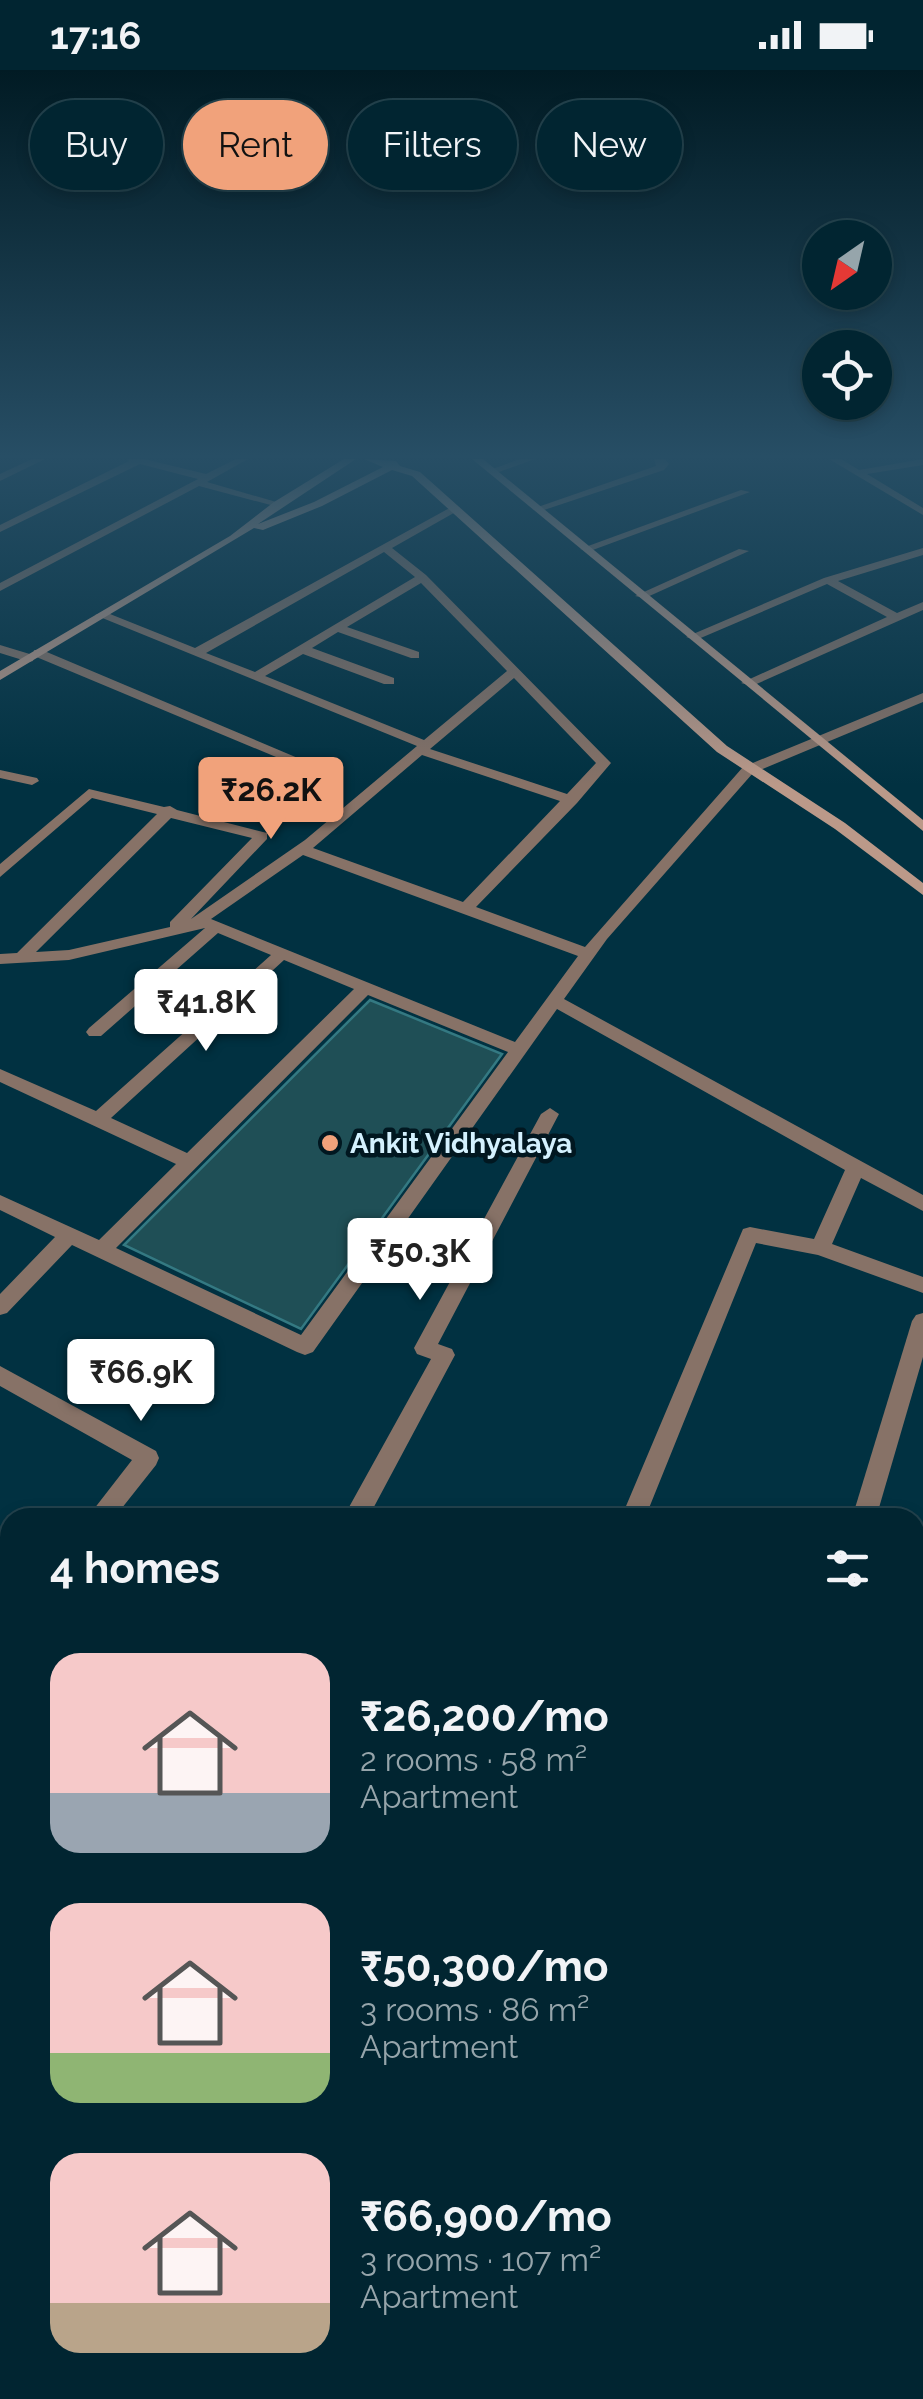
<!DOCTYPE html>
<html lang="en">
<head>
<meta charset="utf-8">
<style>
  :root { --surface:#012531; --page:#0b2d39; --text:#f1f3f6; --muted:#96a5ab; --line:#23424d; --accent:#f1a27b }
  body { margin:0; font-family:Raleway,sans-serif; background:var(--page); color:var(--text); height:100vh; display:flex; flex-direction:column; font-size:38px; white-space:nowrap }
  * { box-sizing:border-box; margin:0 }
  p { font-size:32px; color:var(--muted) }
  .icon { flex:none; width:55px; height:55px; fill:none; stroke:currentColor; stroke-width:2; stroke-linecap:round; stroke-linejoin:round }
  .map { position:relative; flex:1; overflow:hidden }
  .sheet { position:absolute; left:0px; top:1438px; width:925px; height:892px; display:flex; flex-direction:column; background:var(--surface); border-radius:30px 30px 0 0; box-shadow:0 5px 15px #0003,0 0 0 2px var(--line) }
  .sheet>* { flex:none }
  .hud { position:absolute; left:30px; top:30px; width:865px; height:90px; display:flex; gap:20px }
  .needle { width:65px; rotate:214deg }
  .fabs { position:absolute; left:802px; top:150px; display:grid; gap:20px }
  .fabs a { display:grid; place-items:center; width:90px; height:90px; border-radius:50%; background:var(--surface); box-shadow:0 5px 15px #0003,0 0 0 2px var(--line); font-size:50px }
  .price { position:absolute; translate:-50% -85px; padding:0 22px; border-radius:10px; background:#fff; color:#222; font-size:32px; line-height:65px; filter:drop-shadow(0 2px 5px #0008) }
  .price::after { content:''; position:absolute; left:50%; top:60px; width:30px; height:22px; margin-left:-15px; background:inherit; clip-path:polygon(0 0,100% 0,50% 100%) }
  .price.current { background:var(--accent); color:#111 }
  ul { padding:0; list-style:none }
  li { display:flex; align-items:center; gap:30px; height:250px; padding:0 50px }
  li span { display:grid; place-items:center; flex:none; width:280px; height:200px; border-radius:30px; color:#555 }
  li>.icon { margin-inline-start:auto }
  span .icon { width:120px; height:120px; fill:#fffc; stroke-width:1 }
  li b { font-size:42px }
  h2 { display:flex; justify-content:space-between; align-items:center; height:120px; padding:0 50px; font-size:42px }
  .chip { padding:0 35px; border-radius:45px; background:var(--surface); box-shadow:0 5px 15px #0003,0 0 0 2px var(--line); font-size:35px; line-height:90px }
  .chip.current { background:var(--accent); color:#111 }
  .status { display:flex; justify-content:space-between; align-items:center; height:70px; padding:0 50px; background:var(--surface); direction:ltr }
  .status svg { height:28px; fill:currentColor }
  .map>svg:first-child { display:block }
  .building { fill:#1f4f56; stroke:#347982; stroke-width:2.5 }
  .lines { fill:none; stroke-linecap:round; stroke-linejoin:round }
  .street { fill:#877267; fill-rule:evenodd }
  .secondary { fill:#bb9989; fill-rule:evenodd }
  .poi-dot { fill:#f1a27b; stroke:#011720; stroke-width:4 }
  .labels { text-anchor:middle; stroke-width:9; stroke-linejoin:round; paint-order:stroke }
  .poi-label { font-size:28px; font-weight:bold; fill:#d4f1fe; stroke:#011720; text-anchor:start }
</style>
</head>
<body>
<div class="status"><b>17:16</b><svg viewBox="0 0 49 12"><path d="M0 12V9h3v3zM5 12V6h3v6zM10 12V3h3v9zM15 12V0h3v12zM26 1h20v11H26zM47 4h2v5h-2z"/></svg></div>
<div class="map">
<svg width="923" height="2329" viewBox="0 0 923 2329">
  <rect width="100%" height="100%" fill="#013141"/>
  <!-- building -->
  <path class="building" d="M 370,930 L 502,984 L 301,1259 L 124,1175 Z"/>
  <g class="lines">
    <!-- street -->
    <g class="street">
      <path d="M 32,389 L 45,389 L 0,411 L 0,404 Z"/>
      <path d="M 127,389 L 144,389 L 206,404 L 236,389 L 248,389 L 207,412 L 283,434 L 278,437 L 199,416 L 0,521 L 0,513 L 198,409 L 140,394 L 0,462 L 0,455 L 129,391 Z"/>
      <path d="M 520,389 L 535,389 L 496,403 L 487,401 Z"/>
      <path d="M 654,389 L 665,389 L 669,394 L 664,400 L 541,441 L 532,439 L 656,396 Z"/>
      <path d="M 829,389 L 841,389 L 859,400 L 923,389 L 923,395 L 867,404 L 923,438 L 923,445 Z"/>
      <path d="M 741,420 L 750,422 L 590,481 L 580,479 Z"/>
      <path d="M 455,435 L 460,438 L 459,440 L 392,478 L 426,505 L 611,693 L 577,733 L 476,837 L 585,877 L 743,697 L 923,623 L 923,632 L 753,703 L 607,869 L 564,929 L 923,1125 L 923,1141 L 861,1108 L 832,1174 L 923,1207 L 923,1223 L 818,1185 L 756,1173 L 645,1448 L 621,1448 L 743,1159 L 750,1157 L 814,1169 L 845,1100 L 557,939 L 313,1282 L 305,1285 L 297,1282 L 72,1175 L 7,1243 L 0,1245 L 0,1224 L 55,1167 L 0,1140 L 0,1125 L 99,1170 L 176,1094 L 0,1012 L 0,999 L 96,1041 L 271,885 L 218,863 L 101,966 L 89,966 L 86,962 L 89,958 L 205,858 L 69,890 L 0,894 L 0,884 L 17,883 L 157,744 L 92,728 L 0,807 L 0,794 L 89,719 L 164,737 L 170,736 L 177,740 L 267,763 L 267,769 L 191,849 L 305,770 L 417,676 L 95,545 L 105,542 L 195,578 ZM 384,482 L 415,507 L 255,602 L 206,583 ZM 421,513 L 507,601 L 424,670 L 265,606 L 303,584 L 384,614 L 394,614 L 394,608 L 312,578 L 338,562 L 411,588 L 419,588 L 419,582 L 347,557 ZM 514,608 L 596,693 L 567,724 L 430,679 ZM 422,685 L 560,731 L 463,832 L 313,778 ZM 171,748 L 252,768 L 170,852 L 170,857 L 69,880 L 36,882 ZM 303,785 L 578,886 L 515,972 L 211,849 ZM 284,890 L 354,919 L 187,1083 L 111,1048 ZM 368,925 L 508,982 L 301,1265 L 116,1178 Z"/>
      <path d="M 923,478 L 923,485 L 838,511 L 897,543 L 923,532 L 923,540 L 752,616 L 741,613 L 887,547 L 827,514 L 696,570 L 686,567 L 824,508 Z"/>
      <path d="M 739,479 L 749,481 L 645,528 L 635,526 Z"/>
      <path d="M 0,575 L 33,585 L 34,580 L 42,580 L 312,694 L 300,697 L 34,586 L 33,591 L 29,592 L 0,583 Z"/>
      <path d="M 0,700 L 37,708 L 39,711 L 32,715 L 0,708 Z"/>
      <path d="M 550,1038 L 559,1044 L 438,1274 L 452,1279 L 455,1285 L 368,1448 L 343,1448 L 431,1289 L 417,1284 L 414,1278 L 541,1044 Z"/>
      <path d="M 923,1243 L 923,1287 L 876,1448 L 852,1448 L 912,1251 L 916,1245 Z"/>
      <path d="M 0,1296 L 156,1381 L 159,1388 L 156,1395 L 114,1448 L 87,1448 L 132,1390 L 0,1316 Z"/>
      <path d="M 10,1543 L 10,1574 L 0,1579 L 0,1548 Z"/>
      <path d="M 915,1598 L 923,1601 L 923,1625 L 915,1622 Z"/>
      <path d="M 0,1608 L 10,1610 L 10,1636 L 0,1632 Z"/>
      <path d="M 0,1777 L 10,1780 L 10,1808 L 0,1805 Z"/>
      <path d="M 915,2059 L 923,2062 L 923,2094 L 915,2091 Z"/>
      <path d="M 10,2081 L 10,2134 L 0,2138 L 0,2085 Z"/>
      <path d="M 0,2219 L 10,2222 L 10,2256 L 0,2253 Z"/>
      <path d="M 217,2320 L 274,2320 L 278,2329 L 221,2329 Z"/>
      <path d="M 572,2320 L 608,2320 L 606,2329 L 570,2329 Z"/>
    </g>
    <!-- secondary -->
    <g class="secondary">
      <path d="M 344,389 L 356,389 L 258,454 L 314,432 L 383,397 L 364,389 L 396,391 L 400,396 L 420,402 L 727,676 L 845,753 L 923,813 L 923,825 L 835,759 L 717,682 L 412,406 L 392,400 L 322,436 L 263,460 L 254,458 L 0,610 L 0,601 L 230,466 L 274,432 Z"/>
      <path d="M 472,389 L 483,389 L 923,750 L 923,761 Z"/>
    </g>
  </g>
  <!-- sky -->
  <linearGradient id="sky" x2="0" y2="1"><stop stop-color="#011b24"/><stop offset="0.54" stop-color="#274e65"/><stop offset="1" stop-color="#274e65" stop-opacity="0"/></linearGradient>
  <rect width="923" height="715" fill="url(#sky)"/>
  <!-- markers -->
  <circle class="poi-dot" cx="330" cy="1073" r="10"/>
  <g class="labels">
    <!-- poi labels -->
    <g class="poi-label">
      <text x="350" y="1083">Ankit Vidhyalaya</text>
    </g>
  </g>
</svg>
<div class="fabs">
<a><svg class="needle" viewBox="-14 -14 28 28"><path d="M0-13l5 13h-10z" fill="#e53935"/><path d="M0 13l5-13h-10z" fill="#96a5ab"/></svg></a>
<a><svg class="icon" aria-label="locate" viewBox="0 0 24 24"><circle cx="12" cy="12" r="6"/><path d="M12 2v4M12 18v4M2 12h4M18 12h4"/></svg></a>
</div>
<b class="price current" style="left:271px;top:772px">₹26.2K</b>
<b class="price" style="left:206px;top:984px">₹41.8K</b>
<b class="price" style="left:420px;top:1233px">₹50.3K</b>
<b class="price" style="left:141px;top:1354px">₹66.9K</b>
<div class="hud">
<a class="chip">Buy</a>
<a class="chip current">Rent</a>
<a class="chip">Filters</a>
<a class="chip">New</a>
</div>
<section class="sheet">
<h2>4 homes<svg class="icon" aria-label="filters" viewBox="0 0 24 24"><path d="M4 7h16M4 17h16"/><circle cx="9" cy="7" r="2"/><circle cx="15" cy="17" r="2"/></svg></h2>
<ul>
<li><span style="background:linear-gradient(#f6c9c9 70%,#9aa5b1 0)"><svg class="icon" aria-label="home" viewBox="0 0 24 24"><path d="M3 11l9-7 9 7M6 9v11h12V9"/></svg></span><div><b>₹26,200/mo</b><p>2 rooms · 58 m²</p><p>Apartment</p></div></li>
<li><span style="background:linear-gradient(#f6c9c9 75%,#8fb573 0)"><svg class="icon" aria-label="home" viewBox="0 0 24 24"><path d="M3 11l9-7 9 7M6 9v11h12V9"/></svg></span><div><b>₹50,300/mo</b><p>3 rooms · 86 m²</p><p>Apartment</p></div></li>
<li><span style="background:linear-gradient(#f6c9c9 75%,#b9a48a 0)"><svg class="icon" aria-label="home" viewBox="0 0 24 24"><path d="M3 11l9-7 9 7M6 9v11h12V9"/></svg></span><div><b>₹66,900/mo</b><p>3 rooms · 107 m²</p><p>Apartment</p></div></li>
</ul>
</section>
</div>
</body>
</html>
